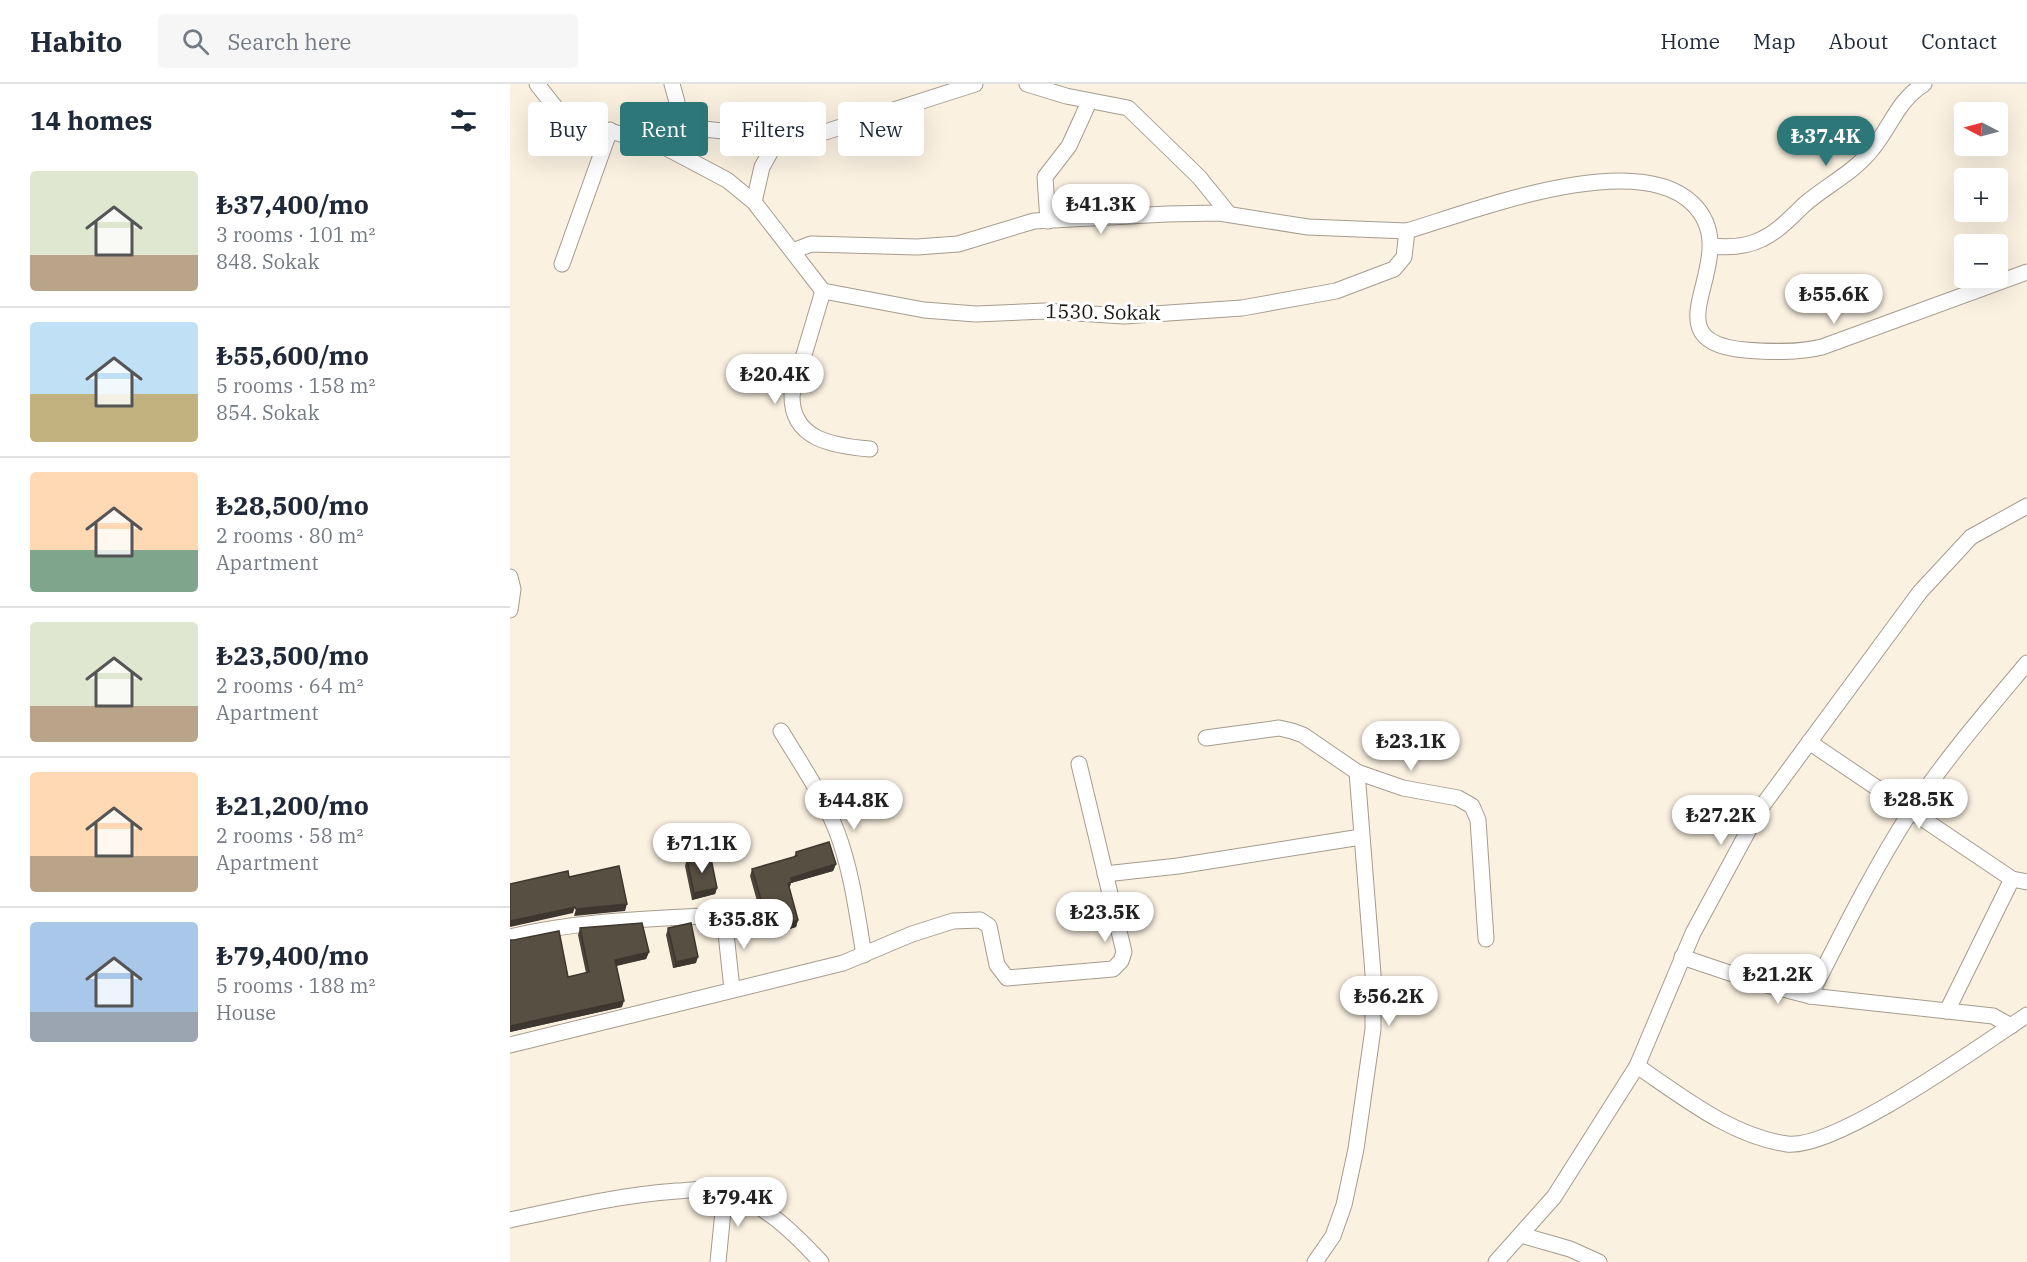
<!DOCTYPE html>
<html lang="en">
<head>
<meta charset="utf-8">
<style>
  :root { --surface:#fff; --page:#f6f6f7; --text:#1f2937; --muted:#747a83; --line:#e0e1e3; --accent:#2d7779 }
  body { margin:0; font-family:"IBM Plex Serif",serif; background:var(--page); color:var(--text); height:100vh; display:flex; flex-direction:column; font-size:22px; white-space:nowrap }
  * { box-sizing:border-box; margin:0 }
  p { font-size:20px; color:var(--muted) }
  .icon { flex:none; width:33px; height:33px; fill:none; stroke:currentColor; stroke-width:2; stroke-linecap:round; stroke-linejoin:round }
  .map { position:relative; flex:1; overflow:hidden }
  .sheet { display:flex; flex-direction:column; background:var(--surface); width:510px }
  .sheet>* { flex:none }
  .top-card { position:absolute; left:18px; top:18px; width:570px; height:54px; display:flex; gap:12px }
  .needle { width:39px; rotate:276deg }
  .fabs { position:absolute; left:1444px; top:18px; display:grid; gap:12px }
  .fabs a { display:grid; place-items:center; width:54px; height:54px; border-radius:6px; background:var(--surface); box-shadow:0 6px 24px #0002; font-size:30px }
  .price { position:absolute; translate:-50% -51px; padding:0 14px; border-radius:21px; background:#fff; color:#222; font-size:20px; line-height:39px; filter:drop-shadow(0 2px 3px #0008) }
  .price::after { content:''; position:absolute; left:50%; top:36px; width:18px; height:14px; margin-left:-9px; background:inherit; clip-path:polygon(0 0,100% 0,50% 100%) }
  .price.selected { background:var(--accent); color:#fff }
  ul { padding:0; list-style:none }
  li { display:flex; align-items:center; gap:18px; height:150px; padding:0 30px }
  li+li { border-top:2px solid var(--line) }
  li span { display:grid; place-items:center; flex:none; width:168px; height:120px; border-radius:6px; color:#555 }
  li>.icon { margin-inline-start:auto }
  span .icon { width:72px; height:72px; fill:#fffc; stroke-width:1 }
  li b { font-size:26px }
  h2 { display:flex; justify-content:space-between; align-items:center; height:72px; padding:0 30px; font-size:26px }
  .chip { padding:0 21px; border-radius:6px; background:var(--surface); box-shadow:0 6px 24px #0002; font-size:21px; line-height:54px }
  .chip.selected { background:var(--accent); color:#fff }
  header { display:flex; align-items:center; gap:36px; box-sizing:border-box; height:84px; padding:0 30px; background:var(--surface); border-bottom:2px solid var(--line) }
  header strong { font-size:28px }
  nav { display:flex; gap:33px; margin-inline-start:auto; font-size:21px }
  .search { width:420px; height:54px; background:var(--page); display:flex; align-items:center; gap:15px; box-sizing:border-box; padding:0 21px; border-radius:6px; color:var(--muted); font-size:22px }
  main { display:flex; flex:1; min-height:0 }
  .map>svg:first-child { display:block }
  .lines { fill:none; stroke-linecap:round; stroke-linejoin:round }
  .minor-casing { stroke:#a59c8e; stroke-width:17 }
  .minor { stroke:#fff; stroke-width:15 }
  .wall { fill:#4c443a }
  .shaded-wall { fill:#3e372f }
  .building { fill:#584f43; stroke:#3e372f; stroke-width:1.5 }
  .labels { text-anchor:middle; stroke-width:6; stroke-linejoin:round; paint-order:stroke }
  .street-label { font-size:20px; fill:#1b1812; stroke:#fff }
</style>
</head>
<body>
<header>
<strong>Habito</strong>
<div class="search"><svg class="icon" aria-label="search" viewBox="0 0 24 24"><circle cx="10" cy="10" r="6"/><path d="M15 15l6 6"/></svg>Search here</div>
<nav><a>Home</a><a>Map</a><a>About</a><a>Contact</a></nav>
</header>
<main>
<section class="sheet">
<h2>14 homes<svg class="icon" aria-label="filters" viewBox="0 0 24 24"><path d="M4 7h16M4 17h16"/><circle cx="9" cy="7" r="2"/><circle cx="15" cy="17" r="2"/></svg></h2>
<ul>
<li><span style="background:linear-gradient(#dfe7d0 70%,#b9a48a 0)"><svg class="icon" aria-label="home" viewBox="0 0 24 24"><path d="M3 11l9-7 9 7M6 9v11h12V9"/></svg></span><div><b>₺37,400/mo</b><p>3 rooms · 101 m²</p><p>848. Sokak</p></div></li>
<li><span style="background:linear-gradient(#bfe0f5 60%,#c2b280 0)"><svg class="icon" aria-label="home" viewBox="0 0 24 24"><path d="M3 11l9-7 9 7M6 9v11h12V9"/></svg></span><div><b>₺55,600/mo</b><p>5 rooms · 158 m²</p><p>854. Sokak</p></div></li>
<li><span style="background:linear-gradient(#ffd9b3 65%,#7fa58c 0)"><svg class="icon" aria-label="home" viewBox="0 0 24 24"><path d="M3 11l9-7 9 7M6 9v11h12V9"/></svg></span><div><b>₺28,500/mo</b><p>2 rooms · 80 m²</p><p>Apartment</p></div></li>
<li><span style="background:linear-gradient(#dfe7d0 70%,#b9a48a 0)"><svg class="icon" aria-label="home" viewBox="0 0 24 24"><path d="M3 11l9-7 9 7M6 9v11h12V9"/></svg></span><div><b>₺23,500/mo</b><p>2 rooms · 64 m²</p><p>Apartment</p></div></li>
<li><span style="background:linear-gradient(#ffd9b3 70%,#b9a48a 0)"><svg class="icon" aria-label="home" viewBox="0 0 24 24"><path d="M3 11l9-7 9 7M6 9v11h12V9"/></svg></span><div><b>₺21,200/mo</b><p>2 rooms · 58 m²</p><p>Apartment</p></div></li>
<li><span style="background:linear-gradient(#a9c7e8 75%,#9aa5b1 0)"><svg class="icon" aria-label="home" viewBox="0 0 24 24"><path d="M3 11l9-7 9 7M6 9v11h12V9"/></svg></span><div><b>₺79,400/mo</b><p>5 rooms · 188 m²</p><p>House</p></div></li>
</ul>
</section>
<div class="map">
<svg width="1517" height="1178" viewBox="0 0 1517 1178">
  <rect width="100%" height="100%" fill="#faf1e1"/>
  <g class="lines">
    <defs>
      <g id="minor">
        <path d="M 27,0 L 49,28 L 80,42 L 149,60 L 217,96 L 244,118 L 313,207 L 414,226 L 466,230 L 535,227 L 614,232 L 732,224 L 826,207 L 884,185 L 894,173 L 897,147 C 964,127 1124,64 1182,119 C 1240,174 1131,257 1235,266 C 1261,268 1287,269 1312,263 L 1517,188"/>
        <path d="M 517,0 L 556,12 L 618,24 L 689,93 L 719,130"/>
        <path d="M 164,42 L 233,49 L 262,65"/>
        <path d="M 161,66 L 167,18 L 162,0"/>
        <path d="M 244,118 L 252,83 L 262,65 L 465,0"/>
        <path d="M 538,137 L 535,93 L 559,62 L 579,18"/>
        <path d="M 1202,162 C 1220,164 1236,163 1252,155 C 1269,147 1281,133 1295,120 C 1317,101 1345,88 1363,64 C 1381,42 1388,16 1414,0"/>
        <path d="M 283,167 L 301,160 L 407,163 L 448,160 L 524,137 L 657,130 L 709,129 L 798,143 L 897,147"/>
        <path d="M 52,180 L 100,46"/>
        <path d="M 313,207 L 282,311 C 281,356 324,362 360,365"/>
        <path d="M 0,493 L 3,505 L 0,526"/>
        <path d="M 271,647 C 291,680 313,712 327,748 C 342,788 347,830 354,871"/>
        <path d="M 696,654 L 769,644 L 782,647 L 793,651 L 847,688 L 893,704 L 948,714 L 962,722 L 968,736 L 976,855"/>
        <path d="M 1299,658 L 1502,795 L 1517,798"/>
        <path d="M 595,790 L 668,782 L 851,753"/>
        <path d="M 0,853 C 69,836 143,835 214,831 L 222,905"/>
        <path d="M 1172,873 L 1249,899 L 1300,912 L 1483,932 L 1501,942"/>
        <path d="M 1300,912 C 1332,849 1363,786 1401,727 C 1435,675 1477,627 1517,579"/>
        <path d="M 1437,927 L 1502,795"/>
        <path d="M 0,961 L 333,879 L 402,850 L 443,837 L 470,836 L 479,842 L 487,881 L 497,894 L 603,885 L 611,877 L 614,868 L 569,680"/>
        <path d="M 1127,982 C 1173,1013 1221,1052 1277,1060 C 1326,1066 1471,961 1517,931"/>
        <path d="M 0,1136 C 55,1124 110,1111 167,1107 C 182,1106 202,1103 217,1108 C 255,1120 285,1150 311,1178"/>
        <path d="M 1011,1151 L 1060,1165 L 1089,1178"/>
        <path d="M 208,1178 L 215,1107"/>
        <path d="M 805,1178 L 823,1152 L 834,1121 L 846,1065 L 863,945 L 863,890 L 847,688"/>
        <path d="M 986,1178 L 1044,1113 L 1127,982 L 1183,849 L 1250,725 L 1410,508 L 1461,453 L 1517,422"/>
      </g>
    </defs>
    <!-- minor casing -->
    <use href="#minor" class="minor-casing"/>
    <!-- minor -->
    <use href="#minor" class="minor"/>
  </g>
  <!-- wall -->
  <g class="wall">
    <path d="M 286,768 L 326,780 L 323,787 L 281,799 L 279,805 L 288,836 L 286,843 L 253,853 L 246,830 L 249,824 L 240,792 L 242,785 L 284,773 Z"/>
    <path d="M 177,775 L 207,804 L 205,810 L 182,816 L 175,782 Z"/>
    <path d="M 70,844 L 139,868 L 136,875 L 107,882 L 112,923 L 0,948 L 0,856 L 58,893 L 76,889 L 68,851 Z"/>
    <path d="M 158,844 L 186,879 L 163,884 L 156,851 Z"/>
  </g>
  <!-- shaded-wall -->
  <g class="shaded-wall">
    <path d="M 326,780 L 323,787 L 281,799 L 279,805 L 275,806 L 281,794 Z"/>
    <path d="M 207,804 L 205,810 L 182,816 L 184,809 Z"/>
    <path d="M 117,820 L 115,827 L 64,832 L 66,825 Z"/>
    <path d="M 65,823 L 63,829 L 0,843 L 0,837 Z"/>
    <path d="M 288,836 L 286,843 L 253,853 L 255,846 Z"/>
    <path d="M 139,868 L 136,875 L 103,882 L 105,876 Z"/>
    <path d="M 188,873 L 186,879 L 163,884 L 166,878 Z"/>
    <path d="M 114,917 L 112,923 L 0,948 L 0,942 Z"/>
  </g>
  <!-- building -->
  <g class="building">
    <path d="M 319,758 L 326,780 L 281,794 L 282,798 L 278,799 L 288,836 L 255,846 L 249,824 L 253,822 L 242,785 L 287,772 L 286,768 Z"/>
    <path d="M 200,770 L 207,804 L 184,809 L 177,775 Z"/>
    <path d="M 109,782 L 117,820 L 66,825 L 65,823 L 0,837 L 0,800 L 58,787 L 59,793 Z"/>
    <path d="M 132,839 L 139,868 L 105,876 L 114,917 L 0,942 L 0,856 L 4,856 L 49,847 L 58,893 L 79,888 L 70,844 Z"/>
    <path d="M 181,839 L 188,873 L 166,878 L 158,844 Z"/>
  </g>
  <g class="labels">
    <!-- street labels -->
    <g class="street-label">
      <text transform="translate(593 228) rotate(1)" y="7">1530. Sokak</text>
    </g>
  </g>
</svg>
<div class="fabs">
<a><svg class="needle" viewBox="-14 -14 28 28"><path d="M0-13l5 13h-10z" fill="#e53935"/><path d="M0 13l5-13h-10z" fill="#747a83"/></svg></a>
<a>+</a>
<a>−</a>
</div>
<b class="price selected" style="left:1316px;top:83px">₺37.4K</b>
<b class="price" style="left:591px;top:151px">₺41.3K</b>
<b class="price" style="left:1324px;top:241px">₺55.6K</b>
<b class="price" style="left:265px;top:321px">₺20.4K</b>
<b class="price" style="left:901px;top:688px">₺23.1K</b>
<b class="price" style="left:1409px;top:746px">₺28.5K</b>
<b class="price" style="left:344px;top:747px">₺44.8K</b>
<b class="price" style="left:1211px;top:762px">₺27.2K</b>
<b class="price" style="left:192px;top:790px">₺71.1K</b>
<b class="price" style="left:595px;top:859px">₺23.5K</b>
<b class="price" style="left:234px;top:866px">₺35.8K</b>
<b class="price" style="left:1268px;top:921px">₺21.2K</b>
<b class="price" style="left:879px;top:943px">₺56.2K</b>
<b class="price" style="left:228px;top:1144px">₺79.4K</b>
<div class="top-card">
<a class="chip">Buy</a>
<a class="chip selected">Rent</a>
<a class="chip">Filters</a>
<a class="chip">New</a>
</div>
</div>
</main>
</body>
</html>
